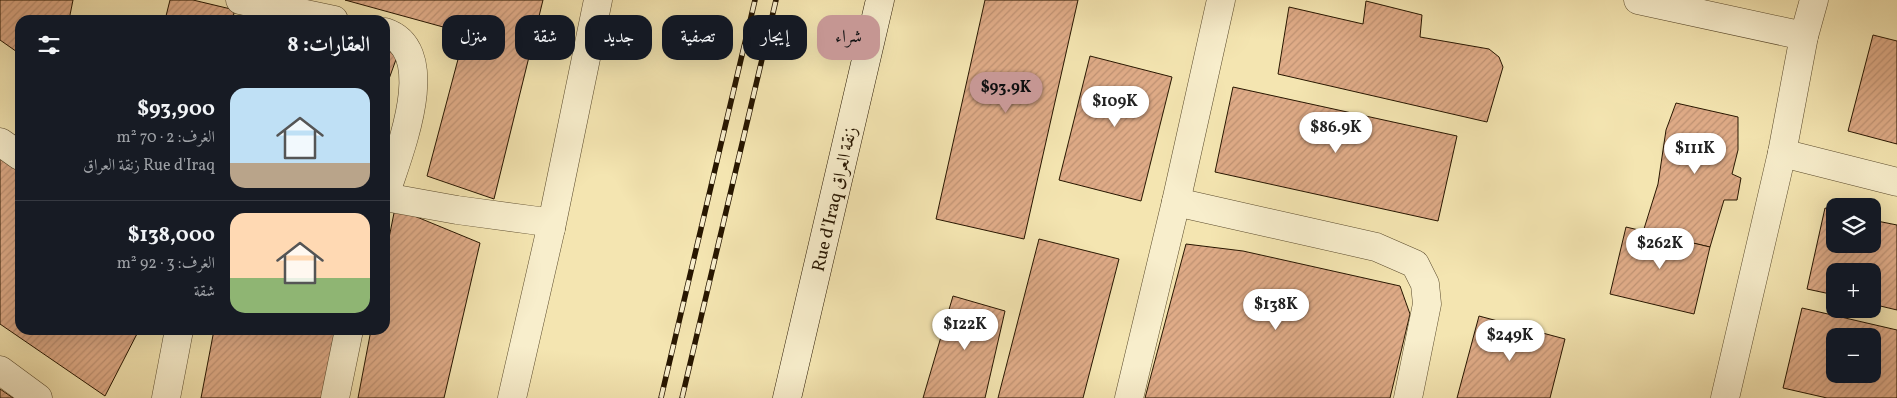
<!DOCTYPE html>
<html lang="ar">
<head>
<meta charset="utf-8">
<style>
  :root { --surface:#171b24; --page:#20242c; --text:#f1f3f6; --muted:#9ea1a6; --line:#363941; --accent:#c59692 }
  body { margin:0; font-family:Vollkorn,Amiri,serif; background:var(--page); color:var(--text); direction:rtl; height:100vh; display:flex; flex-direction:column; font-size:19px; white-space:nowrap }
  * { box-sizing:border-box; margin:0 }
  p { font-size:16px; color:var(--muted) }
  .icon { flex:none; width:28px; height:28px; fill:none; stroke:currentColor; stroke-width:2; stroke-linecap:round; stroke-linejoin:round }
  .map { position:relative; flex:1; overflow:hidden; direction:ltr }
  .panel { position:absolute; left:15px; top:15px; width:375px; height:320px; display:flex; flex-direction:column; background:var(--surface); border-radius:15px; box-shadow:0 5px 20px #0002; direction:rtl }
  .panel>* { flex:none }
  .top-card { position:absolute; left:405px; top:15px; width:475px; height:45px; direction:rtl; display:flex; gap:10px }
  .controls { position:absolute; left:1826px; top:198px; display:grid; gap:10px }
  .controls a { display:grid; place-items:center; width:55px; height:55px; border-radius:10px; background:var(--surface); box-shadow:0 5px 20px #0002; font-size:25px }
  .price { position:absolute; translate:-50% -42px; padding:0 11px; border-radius:18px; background:#fff; color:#222; font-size:16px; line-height:32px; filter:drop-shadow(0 1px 2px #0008) }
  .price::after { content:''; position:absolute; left:50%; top:30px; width:15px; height:11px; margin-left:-8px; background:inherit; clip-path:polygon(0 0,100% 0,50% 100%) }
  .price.selected { background:var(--accent); color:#111 }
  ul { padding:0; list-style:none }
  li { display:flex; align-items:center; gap:15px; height:125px; padding:0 20px }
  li+li { border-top:1px solid var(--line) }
  li span { display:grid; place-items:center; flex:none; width:140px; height:100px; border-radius:15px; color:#555 }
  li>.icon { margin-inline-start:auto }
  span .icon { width:60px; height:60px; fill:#fffc; stroke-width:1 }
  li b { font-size:21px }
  h2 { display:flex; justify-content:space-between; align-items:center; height:60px; padding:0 20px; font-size:21px }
  .pill { padding:0 18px; border-radius:15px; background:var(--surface); box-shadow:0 5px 20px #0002; font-size:18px; line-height:45px }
  .pill.selected { background:var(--accent); color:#111 }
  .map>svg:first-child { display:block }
  .building { fill:url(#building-hatch); stroke:#271600; fill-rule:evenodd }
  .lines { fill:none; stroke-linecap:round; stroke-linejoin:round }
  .street-casing { stroke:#5a4a2c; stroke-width:29 }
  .secondary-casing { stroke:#271600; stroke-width:29 }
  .street { stroke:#f8eecc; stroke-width:28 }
  .secondary { stroke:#f8eecc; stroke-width:28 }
  .rail-casing { stroke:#271600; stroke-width:5.5 }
  .rail { stroke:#f8eecc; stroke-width:4; stroke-dasharray:11; stroke-linecap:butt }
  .labels { text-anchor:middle; stroke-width:5; stroke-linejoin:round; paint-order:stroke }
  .street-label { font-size:18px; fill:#271600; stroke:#f8eecc }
</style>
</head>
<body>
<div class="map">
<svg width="1897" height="398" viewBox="0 0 1897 398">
  <defs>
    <pattern id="building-hatch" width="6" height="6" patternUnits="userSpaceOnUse" patternTransform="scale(1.25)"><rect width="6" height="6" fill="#dfab87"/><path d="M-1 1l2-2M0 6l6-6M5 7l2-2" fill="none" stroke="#bf9273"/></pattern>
  </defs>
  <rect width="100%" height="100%" fill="#f4e5b1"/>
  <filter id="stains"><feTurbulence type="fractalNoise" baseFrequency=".004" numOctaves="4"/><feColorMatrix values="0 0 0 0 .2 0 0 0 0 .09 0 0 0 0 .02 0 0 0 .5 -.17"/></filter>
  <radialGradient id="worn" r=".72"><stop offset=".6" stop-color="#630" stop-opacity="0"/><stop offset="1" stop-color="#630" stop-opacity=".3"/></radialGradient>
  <!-- building -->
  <g class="building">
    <path d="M 0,0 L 73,0 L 69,20 L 20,20 L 20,54 L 0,40 Z"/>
    <path d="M 170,0 L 193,0 L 235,10 L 232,20 L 165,20 Z"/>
    <path d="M 345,0 L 543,0 L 494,199 L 427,176 L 465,33 Z"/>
    <path d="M 985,0 L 1078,0 L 1024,239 L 936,219 Z"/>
    <path d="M 1366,1 L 1422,15 L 1420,37 L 1489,49 L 1499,57 L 1503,67 L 1487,122 L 1278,74 L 1289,7 L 1363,24 Z"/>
    <path d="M 1873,35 L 1897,41 L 1897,144 L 1848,131 Z"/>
    <path d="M 385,50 L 398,54 L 385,90 Z"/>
    <path d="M 1090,56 L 1172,77 L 1141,201 L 1059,180 Z"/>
    <path d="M 1233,87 L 1457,136 L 1438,221 L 1215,172 Z"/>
    <path d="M 1676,103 L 1738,117 L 1738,150 L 1732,174 L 1741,178 L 1737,200 L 1724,200 L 1710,247 L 1643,232 L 1658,184 L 1666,130 Z"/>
    <path d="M 0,156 L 20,170 L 20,330 L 139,330 L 105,396 L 0,324 Z"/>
    <path d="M 395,208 L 480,243 L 444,398 L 358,398 L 371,330 L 385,330 L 385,258 Z"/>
    <path d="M 1825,208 L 1835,211 L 1835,244 L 1872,244 L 1872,220 L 1897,225 L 1897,310 L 1872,304 L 1872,271 L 1835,271 L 1835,295 L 1807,289 Z"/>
    <path d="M 1626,227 L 1710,247 L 1694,314 L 1610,294 Z"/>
    <path d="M 1039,239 L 1119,259 L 1083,398 L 998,398 Z"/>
    <path d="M 1186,244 L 1243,251 L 1400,286 L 1410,314 L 1390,398 L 1145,398 Z"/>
    <path d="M 953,296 L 1005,311 L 985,398 L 923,398 Z"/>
    <path d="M 1802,308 L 1897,330 L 1897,398 L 1827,398 L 1783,388 ZM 1835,336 L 1872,336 L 1872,374 L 1835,374 Z"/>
    <path d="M 1479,316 L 1565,339 L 1550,398 L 1457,398 Z"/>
    <path d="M 214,330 L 337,330 L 323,398 L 201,398 Z"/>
    <path d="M 0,389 L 13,398 L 0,398 Z"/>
  </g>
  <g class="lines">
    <defs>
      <g id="street">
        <path d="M 240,0 L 334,20"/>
        <path d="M 1638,0 L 1804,36"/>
        <path d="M 385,32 C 443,51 396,159 385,196"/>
        <path d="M 0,142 L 20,156"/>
        <path d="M 1782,153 L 1897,182"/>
        <path d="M 385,197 L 457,210 L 539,221 L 551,228"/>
        <path d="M 1176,202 L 1376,247 L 1415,264 L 1425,284 L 1427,304 L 1408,398"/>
        <path d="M 0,370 L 38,398"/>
        <path d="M 166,398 L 179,330"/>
        <path d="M 335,398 L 349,330"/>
        <path d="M 512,398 L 551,228 L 598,0"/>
        <path d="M 1129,398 L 1176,202 L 1221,0"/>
        <path d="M 1725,398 L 1782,153 L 1804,36 L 1814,0"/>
      </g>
      <path id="secondary" d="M 787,398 L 880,0"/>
    </defs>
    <!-- street casing -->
    <use href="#street" class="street-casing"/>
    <!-- secondary casing -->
    <use href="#secondary" class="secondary-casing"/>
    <!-- street -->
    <use href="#street" class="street"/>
    <!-- secondary -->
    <use href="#secondary" class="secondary"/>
    <defs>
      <g id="rail">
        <path d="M 661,398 L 755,0"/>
        <path d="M 682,398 L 776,0"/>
      </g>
    </defs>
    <!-- rail casing -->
    <use href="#rail" class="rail-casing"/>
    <!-- rail -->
    <use href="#rail" class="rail"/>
  </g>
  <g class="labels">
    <!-- street labels -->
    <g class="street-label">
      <text transform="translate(834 199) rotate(-77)" y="6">Rue d'Iraq زنقة العراق</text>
    </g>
  </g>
  <rect width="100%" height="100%" filter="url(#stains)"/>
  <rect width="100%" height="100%" fill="url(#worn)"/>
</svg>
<div class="controls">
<a><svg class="icon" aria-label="layers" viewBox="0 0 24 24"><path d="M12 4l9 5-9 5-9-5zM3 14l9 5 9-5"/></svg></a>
<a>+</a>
<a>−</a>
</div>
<b class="price selected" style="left:1006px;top:114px">$93.9K</b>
<b class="price" style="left:1115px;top:128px">$109K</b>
<b class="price" style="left:1336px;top:154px">$86.9K</b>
<b class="price" style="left:1695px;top:175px">$111K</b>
<b class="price" style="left:1660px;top:270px">$262K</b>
<b class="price" style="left:1276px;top:331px">$138K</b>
<b class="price" style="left:965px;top:351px">$122K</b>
<b class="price" style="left:1510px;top:362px">$249K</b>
<div class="top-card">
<a class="pill selected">شراء</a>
<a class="pill">إيجار</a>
<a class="pill">تصفية</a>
<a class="pill">جديد</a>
<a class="pill">شقة</a>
<a class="pill">منزل</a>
</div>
<section class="panel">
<h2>العقارات: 8<svg class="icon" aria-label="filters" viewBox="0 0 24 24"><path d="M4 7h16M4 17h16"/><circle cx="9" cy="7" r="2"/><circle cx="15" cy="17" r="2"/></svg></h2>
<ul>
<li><span style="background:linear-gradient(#bfe0f5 75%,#b9a48a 0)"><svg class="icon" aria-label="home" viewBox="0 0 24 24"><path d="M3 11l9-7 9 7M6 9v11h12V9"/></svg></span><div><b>$93,900</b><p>الغرف: 2 · 70 m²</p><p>Rue d'Iraq زنقة العراق</p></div></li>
<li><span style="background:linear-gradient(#ffd9b3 65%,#8fb573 0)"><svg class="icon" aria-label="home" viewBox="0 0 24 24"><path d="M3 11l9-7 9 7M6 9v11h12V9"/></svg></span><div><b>$138,000</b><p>الغرف: 3 · 92 m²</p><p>شقة</p></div></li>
</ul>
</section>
</div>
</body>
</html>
